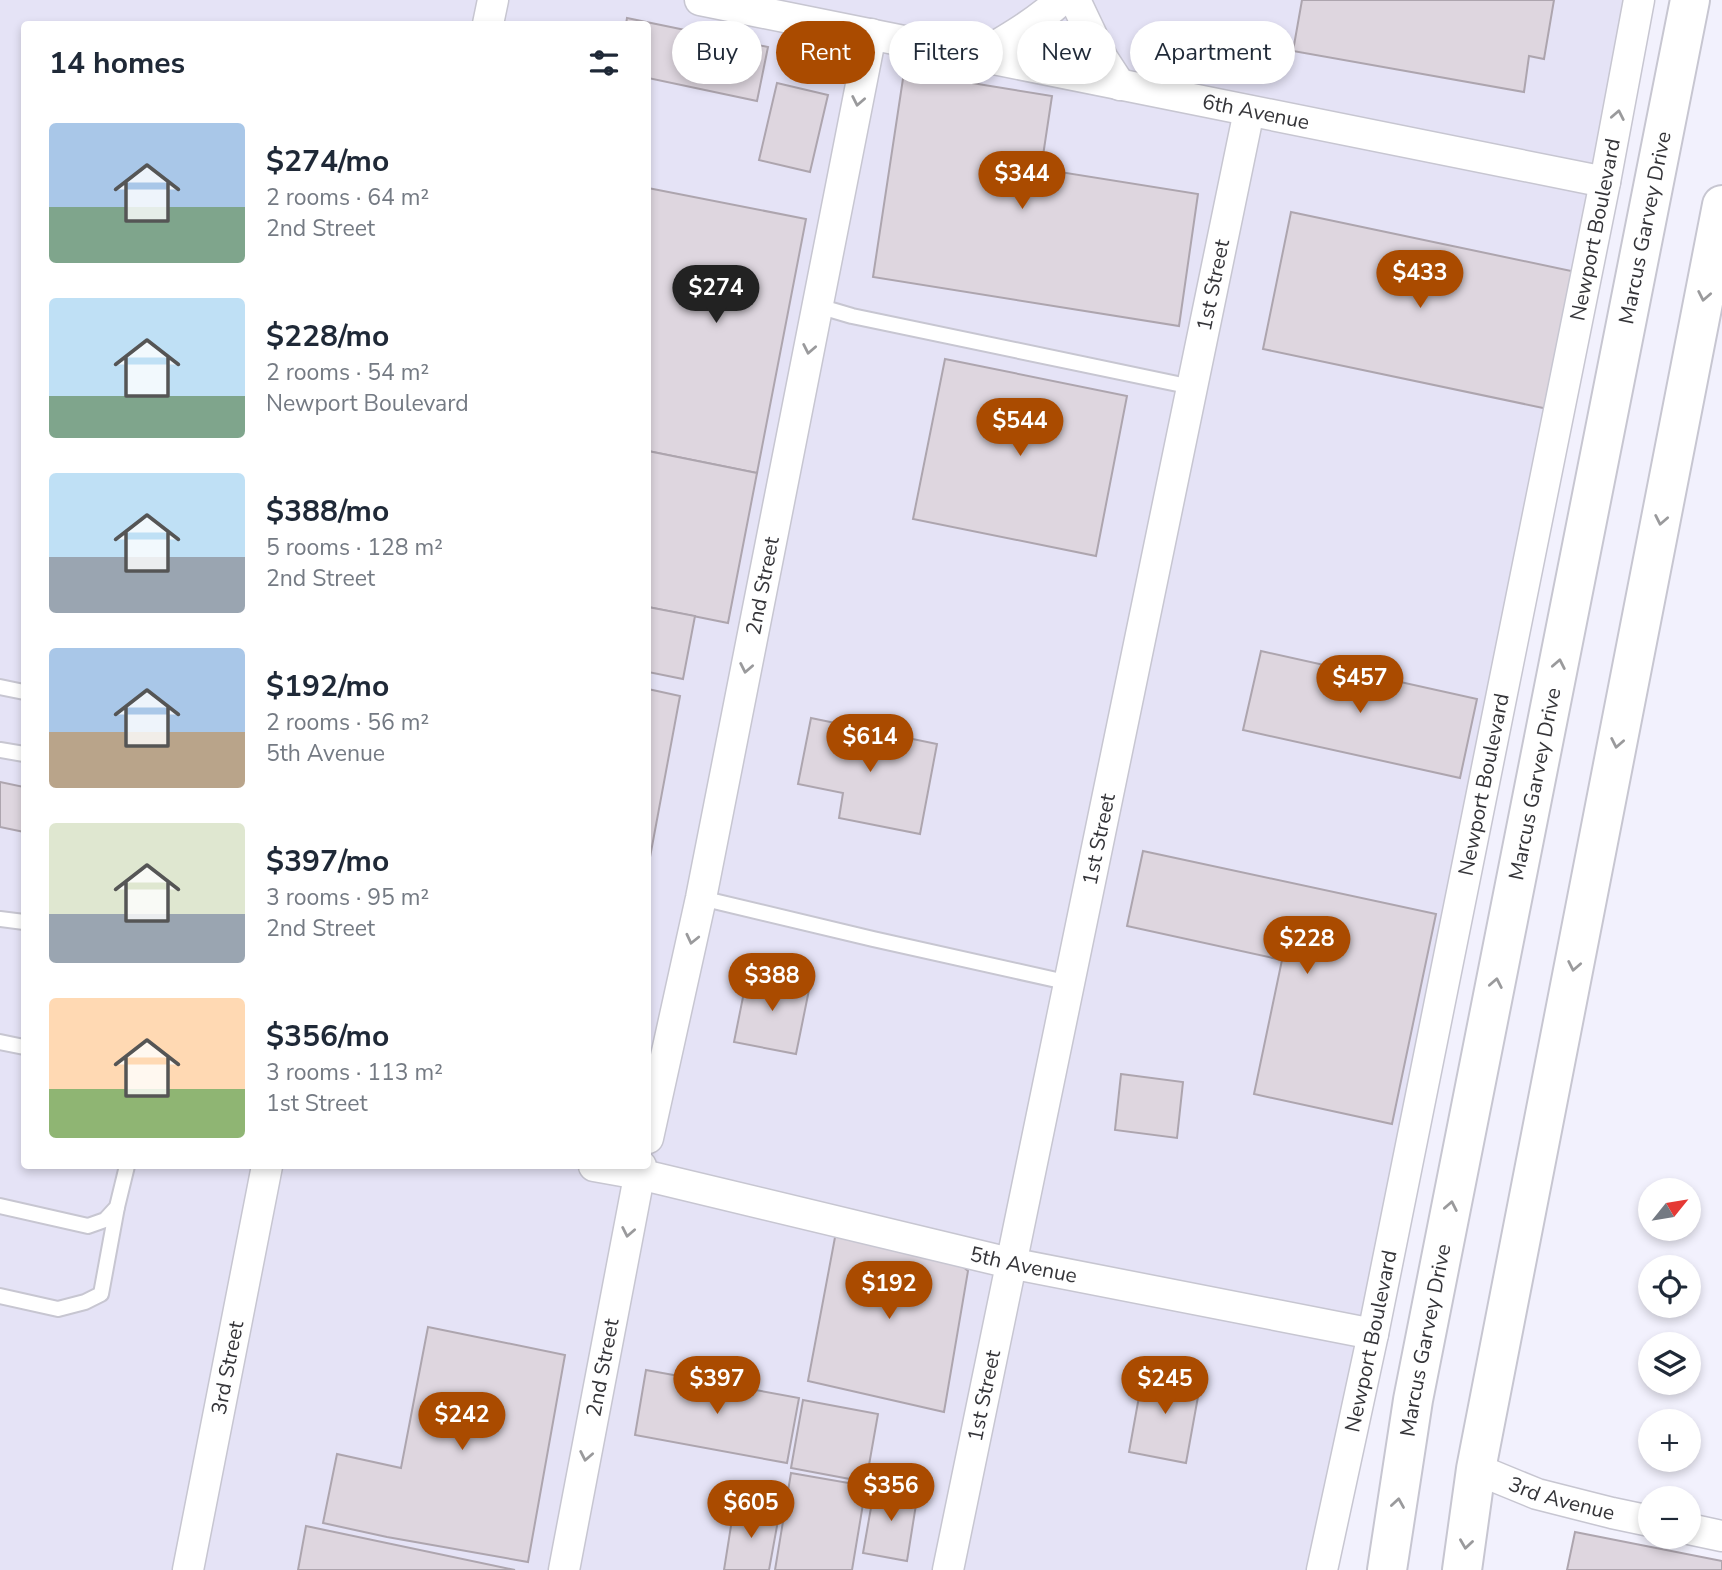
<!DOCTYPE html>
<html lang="en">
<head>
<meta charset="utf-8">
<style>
  :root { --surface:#fff; --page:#f6f6f7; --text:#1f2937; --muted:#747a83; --accent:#aa4b00 }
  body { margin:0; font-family:"Nunito Sans",sans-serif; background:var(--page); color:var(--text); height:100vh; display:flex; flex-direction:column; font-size:26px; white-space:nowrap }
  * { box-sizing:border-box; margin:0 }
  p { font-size:23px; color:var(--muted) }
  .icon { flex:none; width:38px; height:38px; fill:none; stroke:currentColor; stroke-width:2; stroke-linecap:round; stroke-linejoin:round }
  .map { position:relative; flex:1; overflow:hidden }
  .drawer { position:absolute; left:21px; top:21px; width:630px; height:1148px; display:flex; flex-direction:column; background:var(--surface); border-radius:7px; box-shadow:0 4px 10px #0003 }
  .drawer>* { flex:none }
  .guide { position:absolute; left:672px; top:21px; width:665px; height:63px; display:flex; gap:14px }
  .needle { width:46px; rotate:60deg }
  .controls { position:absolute; left:1638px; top:1178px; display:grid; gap:14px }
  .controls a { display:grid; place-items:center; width:63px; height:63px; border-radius:50%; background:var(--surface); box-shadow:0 4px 10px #0003; font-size:35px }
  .price { position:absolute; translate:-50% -60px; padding:0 16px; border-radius:24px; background:var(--accent); color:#fff; font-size:23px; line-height:46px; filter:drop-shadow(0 2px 4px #0008) }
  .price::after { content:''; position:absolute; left:50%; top:42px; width:21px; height:16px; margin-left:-10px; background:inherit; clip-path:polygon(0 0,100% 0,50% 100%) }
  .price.selected { background:#222; color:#fff }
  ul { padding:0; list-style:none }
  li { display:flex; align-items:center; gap:21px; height:175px; padding:0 28px }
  li span { display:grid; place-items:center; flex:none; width:196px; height:140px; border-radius:7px; color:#555 }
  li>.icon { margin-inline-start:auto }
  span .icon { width:84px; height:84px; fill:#fffc; stroke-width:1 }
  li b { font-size:30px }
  h2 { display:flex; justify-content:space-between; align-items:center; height:84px; padding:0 28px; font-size:30px }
  .pill { padding:0 24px; border-radius:32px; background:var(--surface); box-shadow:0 4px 10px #0003; font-size:24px; line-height:63px }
  .pill.selected { background:var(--accent); color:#fff }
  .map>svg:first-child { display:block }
  .built { fill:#e5e3f6; fill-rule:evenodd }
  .building { fill:#ded6df; stroke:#ada5ae; stroke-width:2 }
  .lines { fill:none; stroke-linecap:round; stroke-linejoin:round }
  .lane-casing { stroke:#c7c6d1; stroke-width:18 }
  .street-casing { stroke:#c7c6d1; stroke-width:33 }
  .highway-casing { stroke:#c7c6d1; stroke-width:42 }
  .lane { stroke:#fff; stroke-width:14 }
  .street { stroke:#fff; stroke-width:30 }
  .highway { stroke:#fff; stroke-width:38 }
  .oneway { stroke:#9a9a9c }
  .labels { text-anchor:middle; stroke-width:6; stroke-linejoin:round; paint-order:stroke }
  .street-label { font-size:21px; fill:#353539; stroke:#f2f1fd }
</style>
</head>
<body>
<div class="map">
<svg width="1722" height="1570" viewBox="0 0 1722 1570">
  <rect width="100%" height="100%" fill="#f2f1fd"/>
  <!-- built -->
  <path class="built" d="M 0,0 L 1639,0 L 1321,1570 L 0,1570 ZM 24,24 L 648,24 L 648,1166 L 24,1166 Z"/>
  <!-- building -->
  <g class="building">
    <path d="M 1302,0 L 1554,0 L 1544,59 L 1529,56 L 1524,92 L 1293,51 Z"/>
    <path d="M 627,18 L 768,47 L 757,101 L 648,78 L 648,24 L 626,24 Z"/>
    <path d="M 904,72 L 1052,96 L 1041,169 L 1198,194 L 1179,326 L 873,277 Z"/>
    <path d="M 777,83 L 828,95 L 810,172 L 759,160 Z"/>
    <path d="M 648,188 L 806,219 L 757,473 L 648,451 Z"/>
    <path d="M 1291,212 L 1576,272 L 1548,409 L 1263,349 Z"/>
    <path d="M 945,359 L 1127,396 L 1096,556 L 913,519 Z"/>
    <path d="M 648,451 L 757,473 L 728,623 L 648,607 Z"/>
    <path d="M 648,607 L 695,616 L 683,679 L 648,672 Z"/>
    <path d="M 1261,651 L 1477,699 L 1460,778 L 1243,730 Z"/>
    <path d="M 648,689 L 680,696 L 648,868 Z"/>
    <path d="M 811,718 L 937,744 L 920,834 L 839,818 L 843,793 L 798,784 Z"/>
    <path d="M 0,782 L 24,787 L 24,832 L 0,827 Z"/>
    <path d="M 1143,851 L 1436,914 L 1392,1124 L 1254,1094 L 1282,960 L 1127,926 Z"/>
    <path d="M 748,972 L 810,985 L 796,1054 L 734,1042 Z"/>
    <path d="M 1121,1074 L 1183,1082 L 1177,1138 L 1115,1130 Z"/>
    <path d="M 836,1232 L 947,1253 L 968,1271 L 944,1412 L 808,1381 Z"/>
    <path d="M 428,1327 L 565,1355 L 528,1562 L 387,1537 L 323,1523 L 337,1454 L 401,1468 Z"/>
    <path d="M 1144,1369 L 1201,1380 L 1186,1463 L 1129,1452 Z"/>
    <path d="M 646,1370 L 799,1398 L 787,1463 L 635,1435 Z"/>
    <path d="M 803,1400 L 878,1414 L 866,1482 L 791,1468 Z"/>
    <path d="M 791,1473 L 866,1486 L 852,1570 L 775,1570 Z"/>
    <path d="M 875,1485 L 918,1492 L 907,1561 L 863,1553 Z"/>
    <path d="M 734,1507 L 779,1515 L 769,1570 L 724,1570 Z"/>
    <path d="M 306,1526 L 515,1570 L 298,1570 Z"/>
    <path d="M 1575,1532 L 1722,1561 L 1722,1570 L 1567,1570 Z"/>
  </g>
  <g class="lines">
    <defs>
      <g id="lane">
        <path d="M 818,306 L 852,316 L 1192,387"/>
        <path d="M 0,687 L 24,692"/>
        <path d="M 0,750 L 24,754"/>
        <path d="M 701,898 L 873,939 L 1070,983"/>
        <path d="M 0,919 L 24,922"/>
        <path d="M 0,1042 L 24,1047"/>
        <path d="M 0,1206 L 88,1226 L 105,1220 L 117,1207 L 127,1166"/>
        <path d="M 0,1296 L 58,1309 L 85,1302 L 101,1294 L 117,1207"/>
      </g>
      <g id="street">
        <path id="s1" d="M 700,0 L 1605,182"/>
        <path d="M 1075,0 L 1103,59 L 1120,85"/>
        <path d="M 488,24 L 493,0"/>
        <path d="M 979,56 C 1008,39 1036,23 1061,0"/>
        <path id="s2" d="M 648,1138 L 701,898 L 871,34"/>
        <path id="s3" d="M 594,1166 L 639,1174 L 1010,1263 L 1373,1334"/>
        <path id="s4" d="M 1476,1469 L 1537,1494 L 1612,1513 L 1650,1521"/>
        <path d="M 1689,1529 L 1722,1536"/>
        <path id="s5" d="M 188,1570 L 267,1166"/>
        <path id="s6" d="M 564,1570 L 641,1166"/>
        <path id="s7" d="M 948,1570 L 1249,111"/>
        <path id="s8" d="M 1322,1570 L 1373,1334 L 1605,182 L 1639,0"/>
      </g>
      <g id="highway">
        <path id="s9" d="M 1387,1570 L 1413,1400 L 1690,0"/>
        <path d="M 1462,1570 L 1476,1469 L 1722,205"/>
      </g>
    </defs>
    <!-- lane casing -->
    <use href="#lane" class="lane-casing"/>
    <!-- street casing -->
    <use href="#street" class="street-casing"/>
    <!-- highway casing -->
    <use href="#highway" class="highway-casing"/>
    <!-- lane -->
    <use href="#lane" class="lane"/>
    <!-- street -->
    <use href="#street" class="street"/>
    <!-- highway -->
    <use href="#highway" class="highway"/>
  </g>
  <!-- one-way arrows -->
  <defs><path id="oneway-chevron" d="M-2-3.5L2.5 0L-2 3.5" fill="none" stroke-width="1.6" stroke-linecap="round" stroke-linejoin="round" transform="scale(1.75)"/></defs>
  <g class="oneway">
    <use href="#oneway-chevron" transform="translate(858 101) rotate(101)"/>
    <use href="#oneway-chevron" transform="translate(1618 115) rotate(-79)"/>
    <use href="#oneway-chevron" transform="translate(1704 296) rotate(101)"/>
    <use href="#oneway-chevron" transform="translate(809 349) rotate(101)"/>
    <use href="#oneway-chevron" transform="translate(1661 520) rotate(101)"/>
    <use href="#oneway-chevron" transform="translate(1559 664) rotate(-79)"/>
    <use href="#oneway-chevron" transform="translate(746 668) rotate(101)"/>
    <use href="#oneway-chevron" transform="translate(1617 743) rotate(101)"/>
    <use href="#oneway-chevron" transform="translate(692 939) rotate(103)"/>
    <use href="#oneway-chevron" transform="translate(1574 966) rotate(101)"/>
    <use href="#oneway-chevron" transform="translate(1496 983) rotate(-79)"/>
    <use href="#oneway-chevron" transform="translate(1451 1206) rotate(-79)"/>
    <use href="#oneway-chevron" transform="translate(628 1232) rotate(101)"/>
    <use href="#oneway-chevron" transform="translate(586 1456) rotate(101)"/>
    <use href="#oneway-chevron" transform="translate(1398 1503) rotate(-81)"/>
    <use href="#oneway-chevron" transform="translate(1466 1544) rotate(98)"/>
  </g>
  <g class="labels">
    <!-- street labels -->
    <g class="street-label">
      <text dy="7" stroke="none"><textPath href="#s1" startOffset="567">6th Avenue</textPath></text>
      <text dy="7" stroke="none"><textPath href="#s9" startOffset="1367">Marcus Garvey Drive</textPath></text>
      <text dy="7" stroke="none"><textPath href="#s8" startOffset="1368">Newport Boulevard</textPath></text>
      <text dy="7" stroke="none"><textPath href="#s7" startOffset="1312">1st Street</textPath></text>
      <text dy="7" stroke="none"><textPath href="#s2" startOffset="564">2nd Street</textPath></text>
      <text dy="7" stroke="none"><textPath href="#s9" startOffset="800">Marcus Garvey Drive</textPath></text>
      <text dy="7" stroke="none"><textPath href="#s8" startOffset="802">Newport Boulevard</textPath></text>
      <text dy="7" stroke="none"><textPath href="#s7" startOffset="746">1st Street</textPath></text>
      <text dy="7" stroke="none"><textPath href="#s3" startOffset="441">5th Avenue</textPath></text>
      <text dy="7" stroke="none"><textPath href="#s8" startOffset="234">Newport Boulevard</textPath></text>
      <text dy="7" stroke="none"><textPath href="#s9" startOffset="233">Marcus Garvey Drive</textPath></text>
      <text dy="7" stroke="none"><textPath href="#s5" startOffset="206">3rd Street</textPath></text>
      <text dy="7" stroke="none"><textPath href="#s6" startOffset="206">2nd Street</textPath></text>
      <text dy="7" stroke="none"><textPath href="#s7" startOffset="178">1st Street</textPath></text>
      <text dy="7" stroke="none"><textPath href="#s4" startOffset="91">3rd Avenue</textPath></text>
    </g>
  </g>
</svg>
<div class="controls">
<a><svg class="needle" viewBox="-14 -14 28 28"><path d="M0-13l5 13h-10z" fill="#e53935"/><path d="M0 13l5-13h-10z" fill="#747a83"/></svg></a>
<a><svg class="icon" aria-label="locate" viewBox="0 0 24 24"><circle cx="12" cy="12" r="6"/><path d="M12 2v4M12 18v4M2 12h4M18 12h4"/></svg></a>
<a><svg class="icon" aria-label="layers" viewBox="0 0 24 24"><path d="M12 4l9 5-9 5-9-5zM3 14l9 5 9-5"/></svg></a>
<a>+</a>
<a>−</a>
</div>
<b class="price" style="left:1022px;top:211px">$344</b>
<b class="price" style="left:1420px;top:310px">$433</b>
<b class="price selected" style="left:716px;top:325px">$274</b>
<b class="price" style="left:1020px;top:458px">$544</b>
<b class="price" style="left:1360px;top:715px">$457</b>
<b class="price" style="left:870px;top:774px">$614</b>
<b class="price" style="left:1307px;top:976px">$228</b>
<b class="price" style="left:772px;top:1013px">$388</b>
<b class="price" style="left:889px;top:1321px">$192</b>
<b class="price" style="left:717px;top:1416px">$397</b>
<b class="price" style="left:1165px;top:1416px">$245</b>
<b class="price" style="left:462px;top:1452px">$242</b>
<b class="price" style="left:891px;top:1523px">$356</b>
<b class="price" style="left:751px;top:1540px">$605</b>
<div class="guide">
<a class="pill">Buy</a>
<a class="pill selected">Rent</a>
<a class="pill">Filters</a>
<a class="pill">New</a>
<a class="pill">Apartment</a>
</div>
<section class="drawer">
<h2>14 homes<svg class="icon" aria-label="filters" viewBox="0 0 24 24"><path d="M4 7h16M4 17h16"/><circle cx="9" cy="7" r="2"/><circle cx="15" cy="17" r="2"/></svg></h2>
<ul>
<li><span style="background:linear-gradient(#a9c7e8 60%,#7fa58c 0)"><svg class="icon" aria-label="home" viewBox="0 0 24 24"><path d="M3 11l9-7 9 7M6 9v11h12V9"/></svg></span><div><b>$274/mo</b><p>2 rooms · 64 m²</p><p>2nd Street</p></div></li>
<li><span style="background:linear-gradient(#bfe0f5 70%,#7fa58c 0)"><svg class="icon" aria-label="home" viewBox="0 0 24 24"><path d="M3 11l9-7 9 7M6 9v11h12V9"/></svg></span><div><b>$228/mo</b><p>2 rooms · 54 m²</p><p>Newport Boulevard</p></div></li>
<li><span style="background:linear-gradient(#bfe0f5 60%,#9aa5b1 0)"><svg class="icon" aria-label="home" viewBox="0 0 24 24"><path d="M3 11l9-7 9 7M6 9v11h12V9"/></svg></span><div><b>$388/mo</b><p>5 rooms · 128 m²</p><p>2nd Street</p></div></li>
<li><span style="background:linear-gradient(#a9c7e8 60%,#b9a48a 0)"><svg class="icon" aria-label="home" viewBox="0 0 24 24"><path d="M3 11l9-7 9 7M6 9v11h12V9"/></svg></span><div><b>$192/mo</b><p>2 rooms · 56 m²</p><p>5th Avenue</p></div></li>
<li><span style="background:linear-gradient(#dfe7d0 65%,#9aa5b1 0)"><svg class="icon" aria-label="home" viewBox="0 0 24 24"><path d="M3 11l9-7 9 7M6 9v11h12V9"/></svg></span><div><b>$397/mo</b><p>3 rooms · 95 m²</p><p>2nd Street</p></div></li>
<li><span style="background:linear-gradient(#ffd9b3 65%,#8fb573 0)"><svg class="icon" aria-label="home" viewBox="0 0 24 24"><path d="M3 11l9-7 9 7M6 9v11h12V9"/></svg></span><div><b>$356/mo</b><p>3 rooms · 113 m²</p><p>1st Street</p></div></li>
</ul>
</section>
</div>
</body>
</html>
